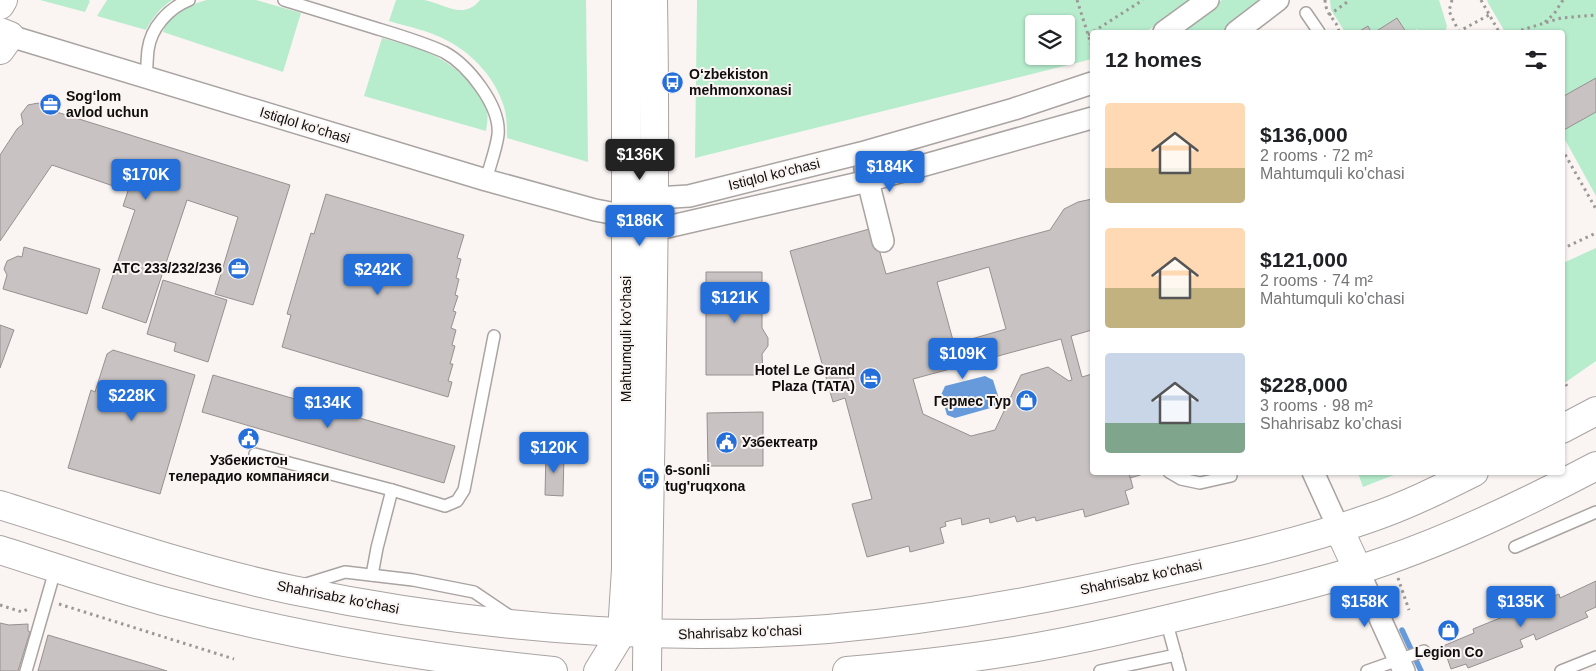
<!DOCTYPE html>
<html lang="en">
<head>
<meta charset="utf-8">
<style>
  :root { --surface:#fff; --page:#f6f6f6; --text:#202124; --muted:#757577; --accent:#256fdb }
  body { margin:0; font-family:Arial,sans-serif; background:var(--page); color:var(--text); height:100vh; display:flex; flex-direction:column; font-size:19px; white-space:nowrap }
  * { box-sizing:border-box; margin:0 }
  p { font-size:16px; color:var(--muted) }
  .icon { flex:none; width:28px; height:28px; fill:none; stroke:currentColor; stroke-width:2; stroke-linecap:round; stroke-linejoin:round }
  .map { position:relative; flex:1; overflow:hidden }
  .panel { position:absolute; left:1090px; top:30px; width:475px; height:445px; display:flex; flex-direction:column; background:var(--surface); border-radius:5px; box-shadow:0 1px 4px #0004 }
  .panel>* { flex:none }
  .fabs { position:absolute; left:1025px; top:15px; display:grid; gap:10px }
  .fabs a { display:grid; place-items:center; width:50px; height:50px; border-radius:5px; background:var(--surface); box-shadow:0 1px 4px #0004; font-size:25px }
  .price { position:absolute; translate:-50% -42px; padding:0 11px; border-radius:5px; background:var(--accent); color:#fff; font-size:16px; line-height:32px; filter:drop-shadow(0 1px 2px #0008) }
  .price::after { content:''; position:absolute; left:50%; top:30px; width:15px; height:11px; margin-left:-8px; background:inherit; clip-path:polygon(0 0,100% 0,50% 100%) }
  .price.current { background:#222; color:#fff }
  ul { padding:0; list-style:none }
  li { display:flex; align-items:center; gap:15px; height:125px; padding:0 15px }
  li span { display:grid; place-items:center; flex:none; width:140px; height:100px; border-radius:5px; color:#555 }
  li>.icon { margin-inline-start:auto }
  span .icon { width:60px; height:60px; fill:#fffc; stroke-width:1 }
  li b { font-size:21px }
  h2 { display:flex; justify-content:space-between; align-items:center; height:60px; padding:0 15px; font-size:21px }
  .map>svg:first-child { display:block }
  .green { fill:#b7eccd; fill-rule:evenodd }
  .water { fill:#669ada }
  .lines { fill:none; stroke-linecap:round; stroke-linejoin:round }
  .stream { stroke:#669ada; stroke-width:5.5 }
  .building { fill:#c8c3c2; stroke:#969190; fill-rule:evenodd }
  .lane-casing { stroke:#a9a4a2; stroke-width:14 }
  .street-casing { stroke:#a9a4a2; stroke-width:24 }
  .secondary-casing { stroke:#a9a4a2; stroke-width:30 }
  .primary-casing { stroke:#a9a4a2; stroke-width:30 }
  .path { stroke:#9b9896; stroke-width:3; stroke-dasharray:2.5 4; stroke-linecap:butt }
  .lane { stroke:#fff; stroke-width:11 }
  .street { stroke:#fff; stroke-width:21 }
  .secondary { stroke:#fff; stroke-width:28 }
  .primary { stroke:#fff; stroke-width:28 }
  .labels { text-anchor:middle; stroke-width:4; stroke-linejoin:round; paint-order:stroke }
  .poi-label { font-size:14px; font-weight:bold; fill:#0f0e0d; stroke:#faf5f3; text-anchor:start }
  .street-label { font-size:14px; fill:#0f0e0d; stroke:#faf5f3 }
</style>
</head>
<body>
<div class="map">
<svg width="1596" height="671" viewBox="0 0 1596 671">
  <rect width="100%" height="100%" fill="#faf5f3"/>
  <!-- green -->
  <g class="green">
    <path d="M 40,0 L 88,0 L 90,1 L 85,12 Z"/>
    <path d="M 107,0 L 172,0 C 160,8 153,17 146,30 L 97,16 Z"/>
    <path d="M 207,0 L 256,0 L 301,13 L 283,72 L 163,32 C 172,10 186,6 207,0 Z"/>
    <path d="M 396,0 C 405,0 415,0 424,0 C 443,3 463,21 480,0 L 586,0 L 588,162 L 507,138 C 507,128 507,117 504,107 C 496,79 473,54 448,41 C 430,31 409,27 389,21 Z"/>
    <path d="M 697,0 L 1191,0 L 1146,32 L 1092,32 L 1092,59 L 695,158 ZM 1034,24 L 1066,24 L 1066,56 L 1034,56 Z"/>
    <path d="M 1222,0 L 1262,0 L 1222,32 L 1177,32 Z"/>
    <path d="M 1330,0 L 1439,0 L 1447,26 L 1445,32 L 1420,32 L 1417,29 L 1411,32 L 1406,32 L 1397,19 L 1375,32 L 1371,32 L 1368,27 L 1358,32 L 1345,32 L 1331,10 Z"/>
    <path d="M 1488,0 L 1596,0 L 1596,196 L 1563,136 L 1562,32 L 1505,32 L 1487,1 Z"/>
    <path d="M 382,38 C 399,43 417,47 433,55 C 454,65 478,86 486,108 C 489,116 487,124 486,131 L 364,96 Z"/>
    <path d="M 1596,248 L 1596,361 L 1563,384 L 1563,263 Z"/>
    <path d="M 1358,473 L 1399,473 L 1363,487 Z"/>
  </g>
  <!-- water -->
  <path class="water" d="M 985,376 L 993,380 L 999,399 L 994,407 L 955,418 L 947,415 L 941,395 L 945,386 Z"/>
  <g class="lines">
    <!-- stream -->
    <path class="stream" d="M 1402,630 L 1421,671"/>
  </g>
  <!-- building -->
  <g class="building">
    <path d="M 1397,18 L 1406,32 L 1375,32 Z"/>
    <path d="M 1368,26 L 1371,32 L 1358,32 Z"/>
    <path d="M 1596,78 L 1596,112 L 1562,131 L 1562,97 Z"/>
    <path d="M 38,103 L 47,109 L 290,185 L 253,305 L 215,294 L 238,217 L 187,200 L 146,323 L 102,308 L 135,210 L 123,206 L 128,191 L 52,165 L 0,241 L 0,155 L 17,129 L 23,124 L 21,114 L 28,105 Z"/>
    <path d="M 326,194 L 464,235 L 457,258 L 461,259 L 456,278 L 459,279 L 455,295 L 458,296 L 453,311 L 456,312 L 451,328 L 456,330 L 452,345 L 455,346 L 450,364 L 453,364 L 448,381 L 452,382 L 448,397 L 282,347 L 291,315 L 287,314 L 311,233 L 314,234 Z"/>
    <path d="M 1092,199 L 1092,330 L 1071,336 L 1082,377 L 1092,374 L 1092,472 L 1129,472 L 1133,488 L 1125,491 L 1129,504 L 1085,517 L 1083,509 L 1036,521 L 1035,517 L 1017,522 L 1015,516 L 990,523 L 989,518 L 962,525 L 961,518 L 945,522 L 946,526 L 940,528 L 944,543 L 910,552 L 909,546 L 867,557 L 852,504 L 872,499 L 845,398 L 833,402 L 790,251 L 873,228 L 886,274 L 1050,230 L 1064,209 L 1078,202 ZM 989,267 L 1006,329 L 954,344 L 937,282 ZM 1061,339 L 1072,380 L 1069,381 L 1048,367 L 1021,375 L 995,430 L 971,436 L 923,414 L 913,379 Z"/>
    <path d="M 24,247 L 100,269 L 87,314 L 3,289 L 7,275 L 4,269 L 7,261 L 18,256 L 22,257 Z"/>
    <path d="M 706,272 L 762,272 L 762,328 L 768,338 L 768,346 L 762,354 L 763,375 L 706,375 Z"/>
    <path d="M 163,280 L 227,300 L 208,362 L 174,351 L 176,343 L 147,334 Z"/>
    <path d="M 0,325 L 14,330 L 0,368 Z"/>
    <path d="M 113,350 L 195,375 L 160,494 L 68,468 L 91,390 L 95,392 L 107,354 Z"/>
    <path d="M 213,375 L 455,446 L 444,483 L 202,412 Z"/>
    <path d="M 763,412 L 763,466 L 708,466 L 707,413 Z"/>
    <path d="M 546,453 L 564,454 L 563,496 L 545,495 Z"/>
    <path d="M 1129,472 L 1150,472 L 1130,478 Z"/>
    <path d="M 1596,581 L 1596,607 L 1585,612 L 1588,617 L 1536,640 L 1534,634 L 1520,640 L 1523,647 L 1468,668 L 1466,664 L 1451,669 L 1443,646 L 1474,633 L 1473,629 L 1559,594 L 1560,598 Z"/>
    <path d="M 0,623 L 9,625 L 28,624 L 28,631 L 30,632 L 18,671 L 0,671 Z"/>
    <path d="M 48,635 L 148,665 L 167,671 L 38,671 Z"/>
  </g>
  <g class="lines">
    <defs>
      <g id="lane">
        <path d="M 284,0 C 314,9 345,19 375,28 C 398,35 422,42 444,52 C 468,65 501,106 498,135 C 496,150 490,165 486,180"/>
        <path d="M 1306,13 L 1319,32"/>
        <path d="M 146,77 C 147,68 147,59 148,50 C 151,27 169,8 189,0"/>
        <path d="M 255,454 L 392,490 L 377,548 L 372,575"/>
        <path d="M 1169,472 L 1181,479 L 1200,483 L 1231,476"/>
        <path d="M 392,490 L 445,506 L 457,501 L 464,490 L 494,336"/>
        <path d="M 1515,547 L 1596,512"/>
        <path d="M 303,585 L 345,572 L 413,580 L 474,592 L 511,617"/>
        <path d="M 1166,620 L 1180,671"/>
        <path d="M 26,671 L 56,567"/>
        <path d="M 1100,671 L 1176,655"/>
        <path d="M 1367,671 L 1424,651"/>
        <path d="M 1561,671 L 1596,657"/>
      </g>
      <g id="street">
        <path d="M 1164,32 L 1208,0"/>
        <path d="M 1236,32 L 1278,0"/>
        <path d="M 10,36 L 486,180 L 595,210 L 611,213 L 626,229 L 654,230 L 868,181 L 1092,118"/>
        <path d="M 865,169 L 883,241"/>
        <path d="M 639,199 L 689,196 L 861,153 L 1014,109 L 1092,83"/>
        <path d="M 1313,472 L 1339,529"/>
        <path d="M 1358,570 L 1404,671"/>
      </g>
      <g id="secondary">
        <path d="M 0,5 L 3,0"/>
        <path d="M 0,32 L 10,36 L 0,50"/>
      </g>
      <g id="primary">
        <path d="M 1562,429 L 1596,411"/>
        <path d="M 0,505 C 96,535 193,569 292,590 C 467,626 649,643 828,629 C 931,620 1034,602 1135,579 C 1214,562 1293,545 1370,518 C 1406,506 1440,489 1474,472"/>
        <path d="M 1339,529 L 1358,570"/>
        <path d="M 0,550 C 54,567 108,586 163,601 C 291,636 421,658 553,671"/>
        <path d="M 598,671 L 622,632 L 626,569 L 626,0"/>
        <path d="M 647,671 C 649,447 657,224 653,0"/>
        <path d="M 847,671 C 903,666 959,660 1014,651 C 1082,640 1148,624 1214,608 C 1272,594 1329,581 1385,561 C 1457,536 1528,502 1596,466"/>
      </g>
    </defs>
    <!-- lane casing -->
    <use href="#lane" class="lane-casing"/>
    <!-- street casing -->
    <use href="#street" class="street-casing"/>
    <!-- secondary casing -->
    <use href="#secondary" class="secondary-casing"/>
    <!-- primary casing -->
    <use href="#primary" class="primary-casing"/>
    <!-- path -->
    <g class="path">
      <path d="M 1077,0 L 1092,47"/>
      <path d="M 1325,0 C 1326,18 1337,18 1339,32"/>
      <path d="M 1452,0 L 1449,11 L 1459,32"/>
      <path d="M 1481,0 L 1499,32"/>
      <path d="M 1329,15 L 1350,0"/>
      <path d="M 1545,22 L 1554,14 L 1563,0"/>
      <path d="M 1458,32 L 1489,15"/>
      <path d="M 1515,32 L 1561,18 L 1596,15"/>
      <path d="M 1088,35 L 1143,0"/>
      <path d="M 1562,149 L 1596,209"/>
      <path d="M 1562,162 L 1569,162"/>
      <path d="M 1562,249 L 1596,233"/>
      <path d="M 1562,379 L 1567,386"/>
      <path d="M 1398,578 L 1409,610"/>
      <path d="M 59,604 L 234,659"/>
      <path d="M 0,605 L 22,612 L 30,608"/>
    </g>
    <!-- lane -->
    <use href="#lane" class="lane"/>
    <!-- street -->
    <use href="#street" class="street"/>
    <!-- secondary -->
    <use href="#secondary" class="secondary"/>
    <!-- primary -->
    <use href="#primary" class="primary"/>
  </g>
  <!-- icons -->
  <defs>
    <symbol id="bus-disc" viewBox="-11 -11 22 22"><circle r="9.5" fill="#256fdb" stroke="#faf5f3"/><path d="M-5-6H5V4H4V6H2V4H-2V6H-4V4H-5ZM-3.5-4V0h7V-4ZM-3.5 1.2v1.5H-2V1.2ZM2 1.2v1.5H3.5V1.2Z" fill="#fff"/></symbol>
    <symbol id="office-disc" viewBox="-11 -11 22 22"><circle r="9.5" fill="#256fdb" stroke="#faf5f3"/><path d="M-6-3h4V-5.5h4V-3h4V5H-6ZM-1-4.5V-3h2v-1.5ZM-6 0V1H6V0Z" fill="#fff"/></symbol>
    <symbol id="hotel-disc" viewBox="-11 -11 22 22"><circle r="9.5" fill="#256fdb" stroke="#faf5f3"/><path d="M-6-4.5h1.5V1H6V5H4.5V3h-9V5H-6ZM-4 0a1.8 1.8 0 1 1 3.6 0ZM.5 0V-2.5h3Q6-2.5 6 0Z" fill="#fff"/></symbol>
    <symbol id="shop-disc" viewBox="-11 -11 22 22"><circle r="9.5" fill="#256fdb" stroke="#faf5f3"/><path d="M-5-2.5h2.3a2.7 3.5 0 0 1 5.4 0H5L5.5 6h-11ZM-1.5-2.5h3a1.5 2.3 0 0 0-3 0Z" fill="#fff"/></symbol>
    <symbol id="civic-disc" viewBox="-11 -11 22 22"><circle r="9.5" fill="#256fdb" stroke="#faf5f3"/><path d="M-.6-6.5H3V-4.5H.6V-3L4-1V1h2V6H-6V1h2V-1L-.6-3ZM-1.2 2.5V6h2.4V2.5Z" fill="#fff"/></symbol>
  </defs>
  <g fill-rule="evenodd">
    <use href="#bus-disc" x="660" y="70" width="25" height="25"/>
    <use href="#office-disc" x="38" y="92" width="25" height="25"/>
    <use href="#office-disc" x="226" y="256" width="25" height="25"/>
    <use href="#hotel-disc" x="858" y="366" width="25" height="25"/>
    <use href="#shop-disc" x="1014" y="388" width="25" height="25"/>
    <use href="#civic-disc" x="236" y="426" width="25" height="25"/>
    <use href="#civic-disc" x="714" y="430" width="25" height="25"/>
    <use href="#bus-disc" x="636" y="466" width="25" height="25"/>
    <use href="#shop-disc" x="1436" y="618" width="25" height="25"/>
  </g>
  <g class="labels">
    <!-- poi labels -->
    <g class="poi-label">
      <text x="689" y="79">Oʻzbekiston<tspan x="689" dy="16">mehmonxonasi</tspan></text>
      <text x="66" y="101">Sog‘lom<tspan x="66" dy="16">avlod uchun</tspan></text>
      <text x="222" y="273" text-anchor="end">АТС 233/232/236</text>
      <text x="855" y="375" text-anchor="end">Hotel Le Grand<tspan x="855" dy="16">Plaza (TATA)</tspan></text>
      <text x="1011" y="406" text-anchor="end">Гермес Тур</text>
      <text x="742" y="447">Узбектеатр</text>
      <text x="249" y="465" text-anchor="middle">Узбекистон<tspan x="249" dy="16">телерадио компанияси</tspan></text>
      <text x="665" y="475">6-sonli<tspan x="665" dy="16">tug'ruqxona</tspan></text>
      <text x="1449" y="657" text-anchor="middle">Legion Co</text>
    </g>
    <!-- street labels -->
    <g class="street-label">
      <text transform="translate(305 125) rotate(17)" y="5">Istiqlol ko'chasi</text>
      <text transform="translate(774 174) rotate(-14)" y="5">Istiqlol ko'chasi</text>
      <text transform="translate(626 339) rotate(-90)" y="5">Mahtumquli ko'chasi</text>
      <text transform="translate(1141 577) rotate(-12)" y="5">Shahrisabz ko'chasi</text>
      <text transform="translate(338 597) rotate(11)" y="5">Shahrisabz ko'chasi</text>
      <text transform="translate(740 632) rotate(-2)" y="5">Shahrisabz ko'chasi</text>
    </g>
  </g>
</svg>
<div class="fabs">
<a><svg class="icon" aria-label="layers" viewBox="0 0 24 24"><path d="M12 4l9 5-9 5-9-5zM3 14l9 5 9-5"/></svg></a>
</div>
<b class="price current" style="left:640px;top:181px">$136K</b>
<b class="price" style="left:890px;top:193px">$184K</b>
<b class="price" style="left:146px;top:201px">$170K</b>
<b class="price" style="left:640px;top:247px">$186K</b>
<b class="price" style="left:378px;top:296px">$242K</b>
<b class="price" style="left:735px;top:324px">$121K</b>
<b class="price" style="left:963px;top:380px">$109K</b>
<b class="price" style="left:132px;top:422px">$228K</b>
<b class="price" style="left:328px;top:429px">$134K</b>
<b class="price" style="left:554px;top:474px">$120K</b>
<b class="price" style="left:1365px;top:628px">$158K</b>
<b class="price" style="left:1521px;top:628px">$135K</b>
<section class="panel">
<h2>12 homes<svg class="icon" aria-label="filters" viewBox="0 0 24 24"><path d="M4 7h16M4 17h16"/><circle cx="9" cy="7" r="2"/><circle cx="15" cy="17" r="2"/></svg></h2>
<ul>
<li><span style="background:linear-gradient(#ffd9b3 65%,#c2b280 0)"><svg class="icon" aria-label="home" viewBox="0 0 24 24"><path d="M3 11l9-7 9 7M6 9v11h12V9"/></svg></span><div><b>$136,000</b><p>2 rooms · 72 m²</p><p>Mahtumquli ko'chasi</p></div></li>
<li><span style="background:linear-gradient(#ffd9b3 60%,#c2b280 0)"><svg class="icon" aria-label="home" viewBox="0 0 24 24"><path d="M3 11l9-7 9 7M6 9v11h12V9"/></svg></span><div><b>$121,000</b><p>2 rooms · 74 m²</p><p>Mahtumquli ko'chasi</p></div></li>
<li><span style="background:linear-gradient(#c9d6e8 70%,#7fa58c 0)"><svg class="icon" aria-label="home" viewBox="0 0 24 24"><path d="M3 11l9-7 9 7M6 9v11h12V9"/></svg></span><div><b>$228,000</b><p>3 rooms · 98 m²</p><p>Shahrisabz ko'chasi</p></div></li>
</ul>
</section>
</div>
</body>
</html>
